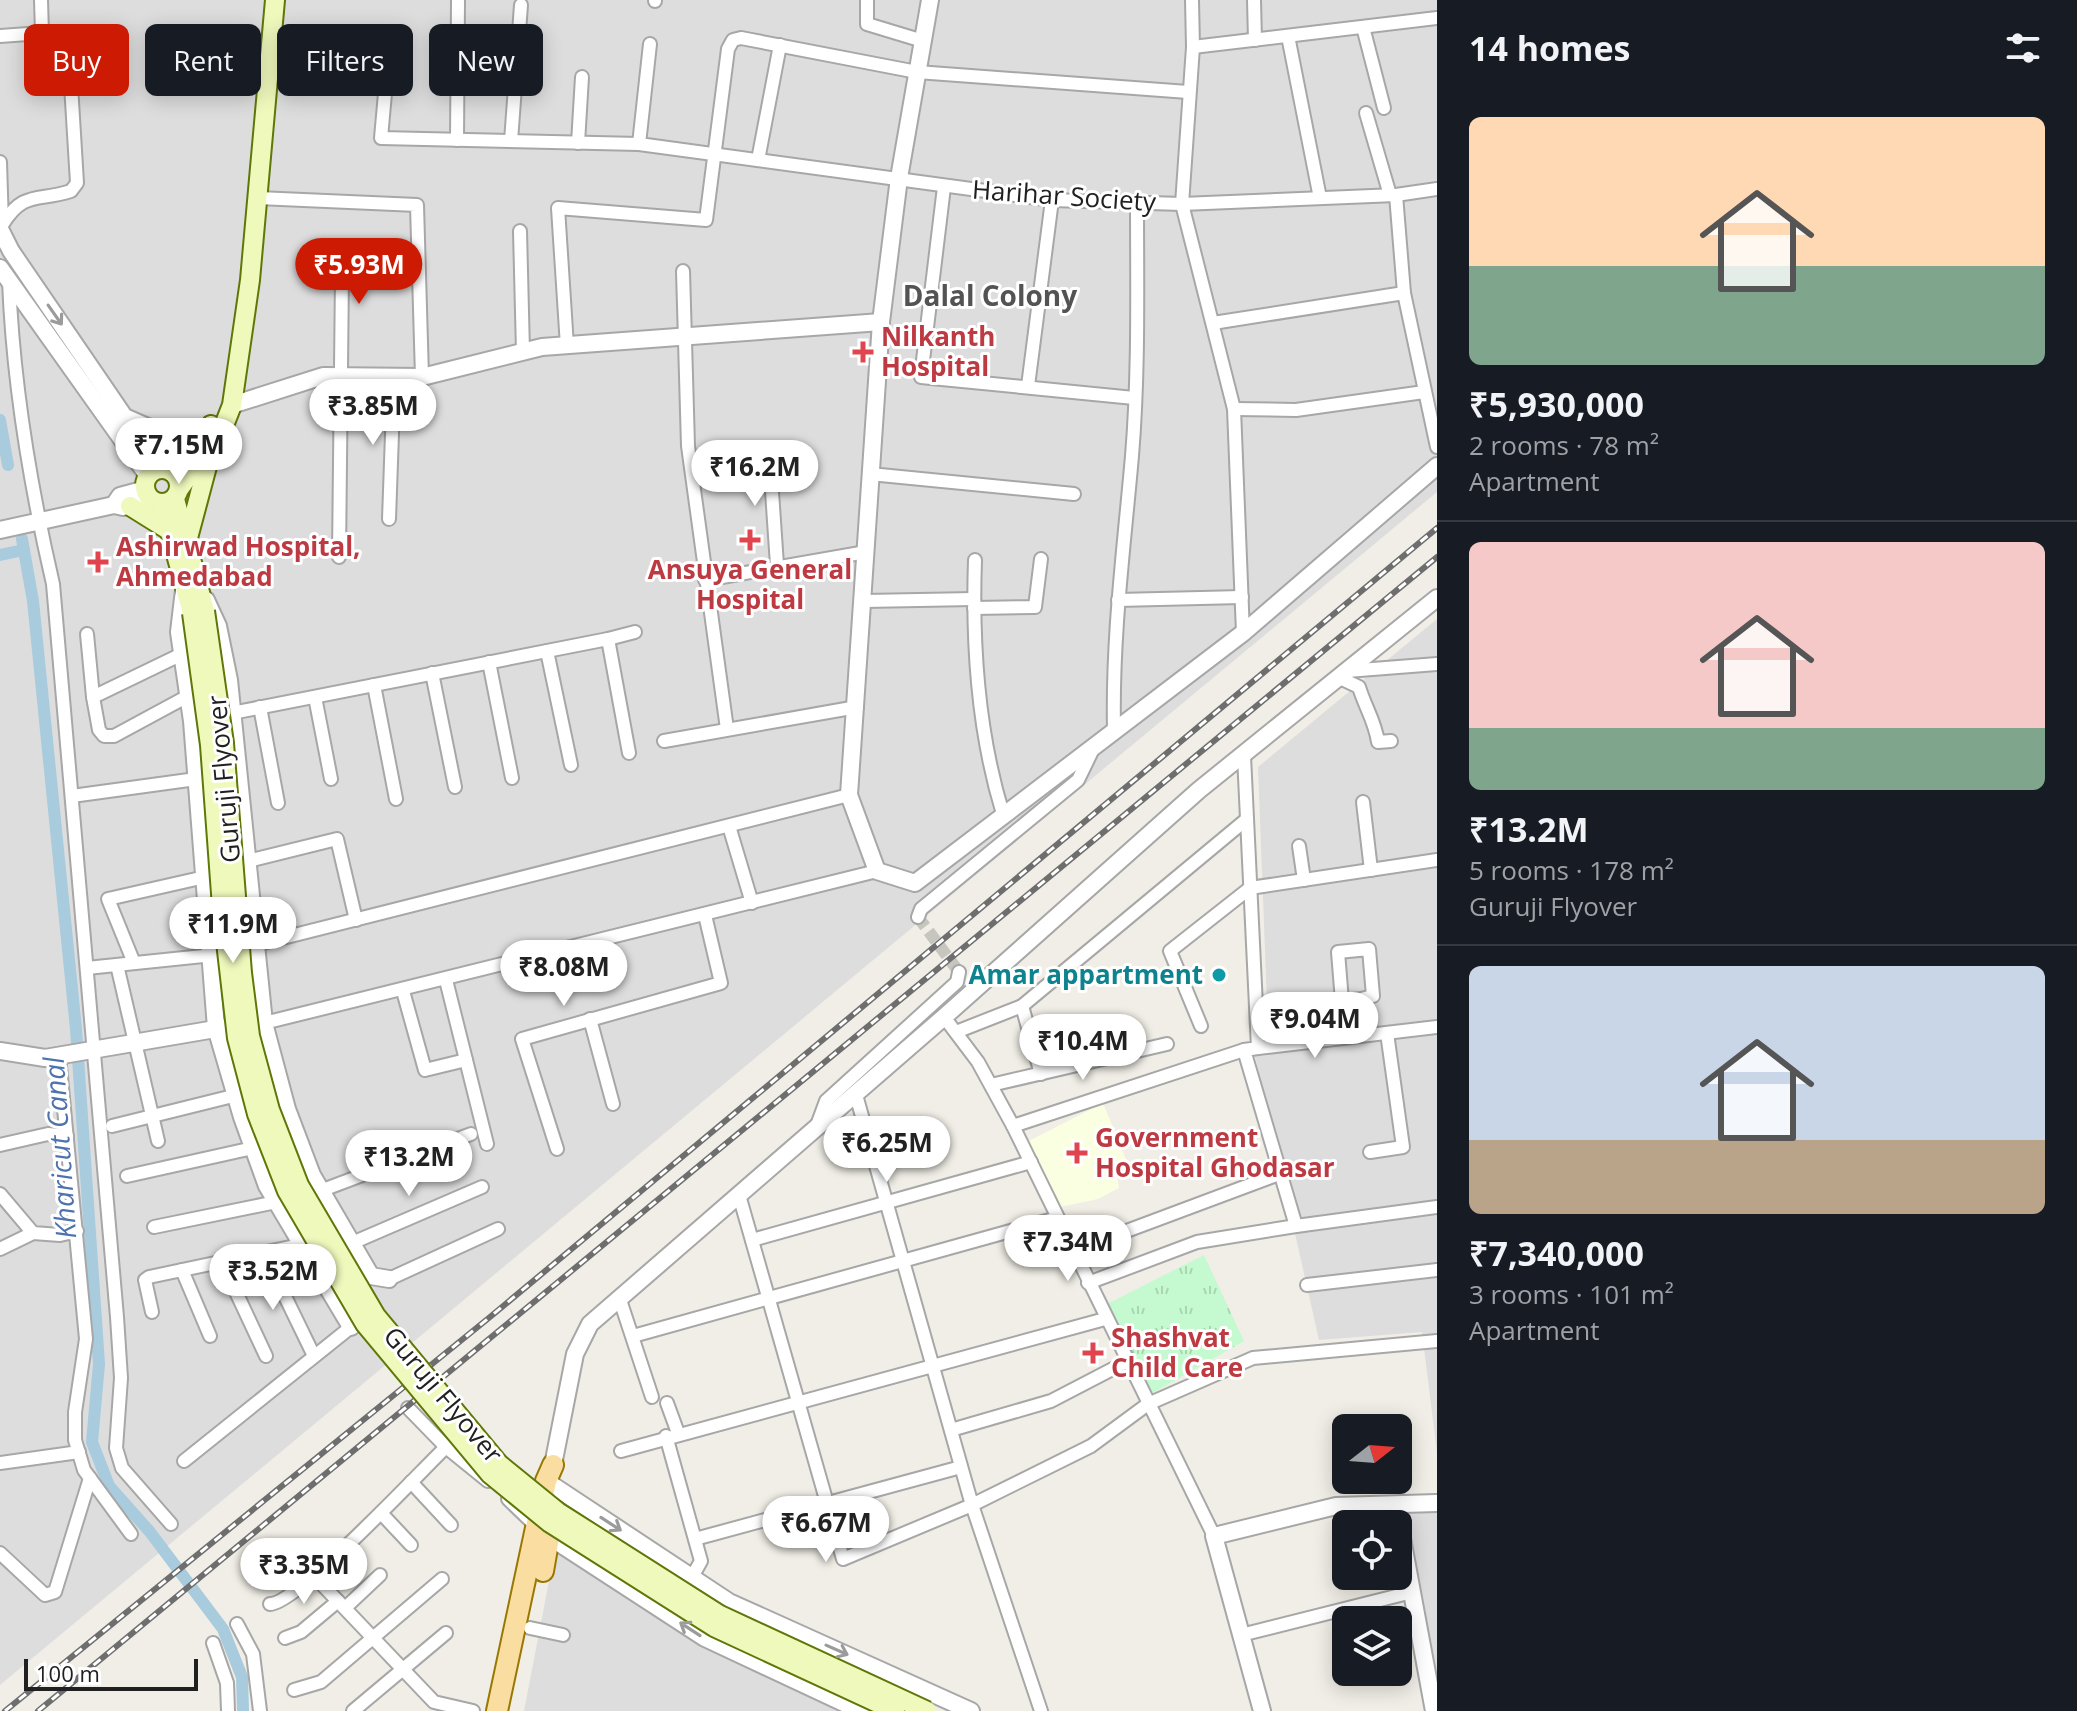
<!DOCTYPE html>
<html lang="en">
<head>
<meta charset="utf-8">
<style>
  :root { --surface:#171b24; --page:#20242c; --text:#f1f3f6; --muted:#9ea1a6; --line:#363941; --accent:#cc1a03 }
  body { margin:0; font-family:"Open Sans",sans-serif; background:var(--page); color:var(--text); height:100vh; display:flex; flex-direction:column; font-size:30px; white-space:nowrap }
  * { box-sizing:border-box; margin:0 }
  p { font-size:26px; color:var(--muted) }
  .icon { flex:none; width:44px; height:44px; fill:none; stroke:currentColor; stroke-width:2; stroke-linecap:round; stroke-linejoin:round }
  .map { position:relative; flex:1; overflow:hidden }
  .panel { display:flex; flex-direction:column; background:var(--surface); width:640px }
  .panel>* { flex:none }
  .banner { position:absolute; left:24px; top:24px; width:760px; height:72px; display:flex; gap:16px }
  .needle { width:52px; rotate:73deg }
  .controls { position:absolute; left:1332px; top:1414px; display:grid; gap:16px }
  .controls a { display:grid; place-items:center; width:80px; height:80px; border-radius:12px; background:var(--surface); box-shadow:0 4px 20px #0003; font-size:40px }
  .scale { position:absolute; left:24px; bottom:20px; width:174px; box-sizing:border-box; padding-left:8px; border:4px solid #202020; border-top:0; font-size:22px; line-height:28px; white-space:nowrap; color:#202020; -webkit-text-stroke:6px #fff; paint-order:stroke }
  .price { position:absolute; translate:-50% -68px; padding:0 18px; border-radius:28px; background:#fff; color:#222; font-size:26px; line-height:52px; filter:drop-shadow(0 2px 4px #0008) }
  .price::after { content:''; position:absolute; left:50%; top:48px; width:24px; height:18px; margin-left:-12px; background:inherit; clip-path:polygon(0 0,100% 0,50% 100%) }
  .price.current { background:var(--accent); color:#fff }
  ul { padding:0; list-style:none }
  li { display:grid; align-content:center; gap:16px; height:424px; padding:0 32px }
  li+li { border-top:2px solid var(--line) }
  li span { display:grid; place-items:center; height:248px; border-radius:12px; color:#555 }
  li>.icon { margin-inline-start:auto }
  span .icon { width:144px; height:144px; fill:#fffc; stroke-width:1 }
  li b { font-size:34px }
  h2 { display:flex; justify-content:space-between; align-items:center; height:96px; padding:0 32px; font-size:34px }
  .chip { padding:0 28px; border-radius:12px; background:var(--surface); box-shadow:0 4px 20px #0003; font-size:28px; line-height:72px }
  .chip.current { background:var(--accent); color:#fff }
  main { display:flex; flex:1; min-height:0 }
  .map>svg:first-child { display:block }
  .residential { fill:#dedddd }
  .education { fill:#fbffe1 }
  .park { fill:url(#park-tufts) }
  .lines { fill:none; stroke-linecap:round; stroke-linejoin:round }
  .canal { stroke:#a8cbdd; stroke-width:12 }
  .minor-tunnel { stroke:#c6c5be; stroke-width:12; stroke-dasharray:12 6; stroke-linecap:butt }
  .minor-casing { stroke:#a7a7a7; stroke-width:16 }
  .tertiary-casing { stroke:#a7a7a7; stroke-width:20 }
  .secondary-casing { stroke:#5e7707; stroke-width:22 }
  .primary-casing { stroke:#997802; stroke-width:24 }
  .minor { stroke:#fff; stroke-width:12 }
  .tertiary { stroke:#fff; stroke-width:16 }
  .secondary { stroke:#eff9bc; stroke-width:18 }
  .primary { stroke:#fadea1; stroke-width:20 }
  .rail-casing { stroke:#6e6e6e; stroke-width:6 }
  .rail { stroke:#fff; stroke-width:3; stroke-dasharray:9; stroke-linecap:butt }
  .secondary-bridge-casing { stroke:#5e7707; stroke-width:22; stroke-linecap:butt }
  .secondary-bridge { stroke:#eff9bc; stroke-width:18 }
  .oneway { stroke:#9b9b9b }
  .health-dot { fill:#e0444e; stroke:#fff; stroke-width:3 }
  .culture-dot { fill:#0f9aa8; stroke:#fff; stroke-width:3 }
  .labels { text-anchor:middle; stroke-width:6; stroke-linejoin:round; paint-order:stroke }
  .street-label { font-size:26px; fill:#202020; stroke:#fff }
  .health-label { font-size:26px; font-weight:bold; fill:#be3a42; stroke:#fff; text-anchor:start }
  .culture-label { font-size:26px; font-weight:bold; fill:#0d838f; stroke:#fff; text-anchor:end }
  .neighbourhood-label { font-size:28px; font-weight:bold; fill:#535353; stroke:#fff }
  .water-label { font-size:28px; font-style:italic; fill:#4d73af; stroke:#fff }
</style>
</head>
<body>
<main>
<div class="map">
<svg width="1437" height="1711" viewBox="0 0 1437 1711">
  <defs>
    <pattern id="park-tufts" width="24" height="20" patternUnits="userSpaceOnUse" patternTransform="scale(2)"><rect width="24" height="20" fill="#c5f9cf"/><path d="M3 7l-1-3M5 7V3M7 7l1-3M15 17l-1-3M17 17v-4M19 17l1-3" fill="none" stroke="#a9d5b1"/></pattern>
  </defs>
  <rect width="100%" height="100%" fill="#f0eee6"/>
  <!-- residential -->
  <g class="residential">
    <path d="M 0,0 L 1437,0 L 1437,492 L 0,1685 Z"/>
    <path d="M 1437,619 L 1437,1453 L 1422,1332 L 1319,1340 L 1255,1056 L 1269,1055 L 1258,767 Z"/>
    <path d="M 1437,1493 L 1437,1711 L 1398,1497 Z"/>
    <path d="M 555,1550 L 845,1711 L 524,1711 Z"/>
  </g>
  <!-- education -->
  <path class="education" d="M 1103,1103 L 1128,1164 L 1116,1170 L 1119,1188 L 1098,1199 L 1055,1208 L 1025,1143 Z"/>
  <!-- park -->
  <path class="park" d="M 1204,1255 L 1244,1341 L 1149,1395 L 1107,1304 Z"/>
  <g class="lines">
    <!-- canal -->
    <g class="canal">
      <path d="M 0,420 L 8,465"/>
      <path d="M 22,539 L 33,601 L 76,1029 L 99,1364 L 92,1442 L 109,1486 L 150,1532 L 223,1629 L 242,1677 L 243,1711"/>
      <path d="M 0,555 L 24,550"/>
    </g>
    <!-- minor-tunnel -->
    <path class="minor-tunnel" d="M 918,917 L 959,972"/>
    <defs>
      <g id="minor">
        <path d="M 867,0 L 867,24 L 923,41"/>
        <path d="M 1192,0 L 1193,47 L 1182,204 L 1234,409 L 1243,633"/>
        <path d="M 1254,0 L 1255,40"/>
        <path d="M 655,1 L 655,0"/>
        <path d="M 1363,27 L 1384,108"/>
        <path d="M 0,36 L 42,33 L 41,0"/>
        <path d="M 1288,36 L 1320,198"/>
        <path d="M 650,44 L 639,144 L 1052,200 L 1182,204 L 1396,195 L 1437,189"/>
        <path d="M 1193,47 L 1437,18"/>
        <path d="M 386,82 L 381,138 L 639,144"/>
        <path d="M 1366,113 L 1390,195"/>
        <path d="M 457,140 L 458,1"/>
        <path d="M 511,141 L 521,5"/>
        <path d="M 578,143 L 582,77"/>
        <path d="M 758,160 L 780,45"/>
        <path d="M 0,162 L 2,225"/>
        <path d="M 944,187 L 921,377 L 1134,398"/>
        <path d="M 1396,195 L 1404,293 L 1437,447"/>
        <path d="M 258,198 L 417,205 L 422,377"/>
        <path d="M 2,225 C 24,190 37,202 71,191 L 77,183 L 68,36 L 66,33 L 42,33"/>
        <path d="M 520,231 L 523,352"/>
        <path d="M 333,262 L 342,267 L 342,274 L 339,557"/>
        <path d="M 683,271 L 688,446 L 727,729"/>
        <path d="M 9,281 C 13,382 30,485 53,584 L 117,1317 L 121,1378 L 116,1448 L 122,1468 L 171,1524"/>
        <path d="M 1213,323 L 1404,293"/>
        <path d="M 567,346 L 558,208 L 706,220 L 728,49 L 733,40 L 741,38 L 917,72 L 1188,92"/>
        <path d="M 1028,386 L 1052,200"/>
        <path d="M 1234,409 L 1296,410 L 1424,392"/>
        <path d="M 769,448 L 777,565"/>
        <path d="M 870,474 L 1074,494"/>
        <path d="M 389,519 L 394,377"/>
        <path d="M 975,560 C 972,645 978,733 1003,814"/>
        <path d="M 705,580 L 866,552"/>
        <path d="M 1118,600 L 1242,597"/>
        <path d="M 864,601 L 974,599"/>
        <path d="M 974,608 L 1035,607 L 1041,559"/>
        <path d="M 87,634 L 93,697"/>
        <path d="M 608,639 L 635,632"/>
        <path d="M 547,651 L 571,765"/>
        <path d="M 182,654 L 93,697 L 99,730 L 104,736 L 114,736 L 188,696"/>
        <path d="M 489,662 L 512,778"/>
        <path d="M 1347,671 L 1437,664"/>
        <path d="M 432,673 L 455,787"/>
        <path d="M 1340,678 L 1359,687 C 1365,707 1375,721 1378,742 L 1391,741"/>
        <path d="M 374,685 L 396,799"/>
        <path d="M 315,697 L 331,779"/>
        <path d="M 260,707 L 278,803"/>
        <path d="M 232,713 L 608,639 L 629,753"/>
        <path d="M 1114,729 C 1112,637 1124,547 1132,456 C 1139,371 1137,286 1137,201"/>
        <path d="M 664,741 L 857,707"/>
        <path d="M 72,796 L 196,779"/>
        <path d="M 1363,802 L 1371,870"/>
        <path d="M 729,826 L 752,903"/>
        <path d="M 1299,846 L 1304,880"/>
        <path d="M 248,861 L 337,839 L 356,920"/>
        <path d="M 918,917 L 921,909 L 1078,780 L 1094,747"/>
        <path d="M 255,945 L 849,795"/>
        <path d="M 134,963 L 108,899 L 205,877"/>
        <path d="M 117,965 L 158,1141"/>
        <path d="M 87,968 L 213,955"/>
        <path d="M 446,980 L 487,1144"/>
        <path d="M 403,991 L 425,1070 L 466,1060"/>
        <path d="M 1361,999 L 1373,996 L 1369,949 L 1338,952 L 1342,1001 L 1361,999 L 1367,1035"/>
        <path d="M 1022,1006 L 1041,1074"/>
        <path d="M 944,1017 L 978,1062 L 1013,1126 L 1214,1536"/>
        <path d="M 590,1019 L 613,1104"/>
        <path d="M 264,1023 L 877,871"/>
        <path d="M 1201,1026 L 1170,951 L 1250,888 L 1437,860"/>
        <path d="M 956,1032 L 1022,1006 L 1247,819"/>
        <path d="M 1258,1048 L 1437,1027"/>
        <path d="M 59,1056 L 86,1339 L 75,1412 L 75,1440 L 84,1470 L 131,1534"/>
        <path d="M 991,1085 L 1167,1044"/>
        <path d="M 856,1095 L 972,1505 L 1041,1711"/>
        <path d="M 112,1126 L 237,1095"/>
        <path d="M 1013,1126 L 1244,1050"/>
        <path d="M 816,1128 L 826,1101 L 957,982 L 959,972"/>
        <path d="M 0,1145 L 48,1134 L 67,1136"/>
        <path d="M 557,1149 L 522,1039 L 721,983 L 705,915"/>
        <path d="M 1370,1152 L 1403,1147 L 1387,1033"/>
        <path d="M 127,1176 L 253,1148"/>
        <path d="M 320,1191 L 471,1134"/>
        <path d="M 0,1194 L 33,1233 L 60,1235 L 77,1231"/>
        <path d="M 739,1195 L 843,1559 L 972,1505 L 1091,1446 L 1148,1404 L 1253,1358 L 1437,1341"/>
        <path d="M 1296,1226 L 1437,1207"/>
        <path d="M 154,1227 L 276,1202"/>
        <path d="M 752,1240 L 1031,1162"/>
        <path d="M 352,1243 L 482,1187"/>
        <path d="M 0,1249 L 33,1233"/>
        <path d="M 1073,1251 L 1279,1174"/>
        <path d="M 264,1253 L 314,1356"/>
        <path d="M 222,1262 L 266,1356"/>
        <path d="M 182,1270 L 210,1336"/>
        <path d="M 389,1279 L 498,1229"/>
        <path d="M 1088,1283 L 1197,1242 L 1296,1226 L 1244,1050 L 1258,1048 L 1244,756"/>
        <path d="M 1307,1285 L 1437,1270"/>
        <path d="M 619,1297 L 652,1397"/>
        <path d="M 152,1312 L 145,1280 L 149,1277 L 300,1245"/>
        <path d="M 633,1336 L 1057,1218"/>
        <path d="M 667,1403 L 678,1433"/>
        <path d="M 408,1408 L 446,1447 L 488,1481"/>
        <path d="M 951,1430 L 1051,1401 L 1126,1362"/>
        <path d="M 666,1436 L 701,1561 L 692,1577"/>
        <path d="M 621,1451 L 1105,1319"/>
        <path d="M 184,1461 L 351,1327"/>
        <path d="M 0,1463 L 79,1452"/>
        <path d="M 411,1482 L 451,1525"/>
        <path d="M 508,1499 L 538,1528"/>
        <path d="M 381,1513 L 411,1545"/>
        <path d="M 695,1539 L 961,1467"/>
        <path d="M 0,1553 L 45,1595 L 55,1592 L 90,1478"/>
        <path d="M 313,1575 L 434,1702 L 473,1711"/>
        <path d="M 270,1604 C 297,1604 420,1472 446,1447"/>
        <path d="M 345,1608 L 380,1575"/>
        <path d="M 237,1624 L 253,1654 L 260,1711"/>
        <path d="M 530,1628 L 563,1635"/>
        <path d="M 1241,1635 L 1412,1592"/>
        <path d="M 285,1638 L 301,1632 L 338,1601"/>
        <path d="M 213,1643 L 227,1683 L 228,1711"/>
        <path d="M 294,1690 L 321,1682 L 442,1579"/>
        <path d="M 353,1711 L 446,1633"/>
      </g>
      <g id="tertiary">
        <path d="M 930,0 L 899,178 L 881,322 L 849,795 L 877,871 L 915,883 L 1243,633 L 1437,466"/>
        <path d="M 0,229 L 11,251 L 160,469"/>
        <path d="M 0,268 L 148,476"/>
        <path d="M 232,405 L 323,376 L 422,377 L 542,347 L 881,322"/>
        <path d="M 127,418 L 166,435 L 200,441"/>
        <path d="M 114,505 L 120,496 L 146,489"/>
        <path d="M 0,530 L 114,505 L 123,507 L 152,500"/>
        <path d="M 184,590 L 179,632 L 192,721 L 216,1028 L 242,1117 L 267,1186 L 351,1327"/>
        <path d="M 206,600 L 218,626 L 229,680 L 264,1023 L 287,1109 L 312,1175 L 371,1276 L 389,1279"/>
        <path d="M 0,1051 L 45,1058 L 227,1027"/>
        <path d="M 553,1465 L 575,1354 L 590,1324 L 944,1017 L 1199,790 L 1437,598"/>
        <path d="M 546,1481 L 729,1602 L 971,1711"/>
        <path d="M 1396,1506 L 1434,1711"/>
        <path d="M 542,1532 L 705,1638 L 861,1711"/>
        <path d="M 1262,1711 L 1214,1536 L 1336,1506 L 1437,1503"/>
      </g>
      <g id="secondary">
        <circle cx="162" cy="486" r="17"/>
        <path d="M 172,472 L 211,425"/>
        <path d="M 180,488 L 223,428 L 232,405 L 250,280 L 275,0"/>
        <path d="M 175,499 L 205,611"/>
        <path d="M 162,503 L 192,613"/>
        <path d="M 130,506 L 170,531"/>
        <path d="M 188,538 L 209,459"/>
      </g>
      <g id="primary">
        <path d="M 543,1571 L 554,1508"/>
        <path d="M 497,1711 L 546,1481 L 553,1465"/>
      </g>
    </defs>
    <!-- minor casing -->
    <use href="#minor" class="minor-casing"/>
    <!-- tertiary casing -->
    <use href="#tertiary" class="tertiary-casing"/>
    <!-- secondary casing -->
    <use href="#secondary" class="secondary-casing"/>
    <!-- primary casing -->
    <use href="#primary" class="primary-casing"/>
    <!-- minor -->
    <use href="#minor" class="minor"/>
    <!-- tertiary -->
    <use href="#tertiary" class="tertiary"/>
    <!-- secondary -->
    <use href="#secondary" class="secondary"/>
    <!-- primary -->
    <use href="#primary" class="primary"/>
    <defs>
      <g id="rail">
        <path d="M 5,1711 L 490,1317 L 1437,528"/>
        <path d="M 38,1711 L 1437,557"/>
      </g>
    </defs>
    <!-- rail casing -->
    <use href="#rail" class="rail-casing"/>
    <!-- rail -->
    <use href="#rail" class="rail"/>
    <defs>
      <g id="secondary-bridge">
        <path d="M 205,611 L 224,743 L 242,973 L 250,1036 L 270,1110 L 299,1185 L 376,1316 L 499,1464 L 558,1512 L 720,1615 L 927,1711"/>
        <path d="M 192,613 L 210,745 L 222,907 L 237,1038 L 257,1114 L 287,1191 L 365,1324 L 490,1474 L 550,1523 L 714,1627 L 895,1711"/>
      </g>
    </defs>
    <!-- secondary-bridge casing -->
    <use href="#secondary-bridge" class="secondary-bridge-casing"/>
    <!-- secondary-bridge -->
    <use href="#secondary-bridge" class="secondary-bridge"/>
  </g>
  <!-- one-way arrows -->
  <defs><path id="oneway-shaft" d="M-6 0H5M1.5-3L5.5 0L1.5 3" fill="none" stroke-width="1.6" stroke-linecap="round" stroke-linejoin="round" transform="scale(2)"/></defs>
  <g class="oneway">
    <use href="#oneway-shaft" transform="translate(55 315) rotate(55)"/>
    <use href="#oneway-shaft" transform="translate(611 1524) rotate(33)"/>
    <use href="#oneway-shaft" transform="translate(690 1629) rotate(-147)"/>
    <use href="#oneway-shaft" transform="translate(837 1650) rotate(24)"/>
  </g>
  <!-- markers -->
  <g class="health-dot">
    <path d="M859 340h8v8h8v8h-8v8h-8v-8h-8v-8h8z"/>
    <path d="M746 528h8v8h8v8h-8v8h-8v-8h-8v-8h8z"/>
    <path d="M94 550h8v8h8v8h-8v8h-8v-8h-8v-8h8z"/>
    <path d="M1073 1141h8v8h8v8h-8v8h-8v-8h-8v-8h8z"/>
    <path d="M1089 1341h8v8h8v8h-8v8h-8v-8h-8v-8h8z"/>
  </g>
  <circle class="culture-dot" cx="1219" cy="975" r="8"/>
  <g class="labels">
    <!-- street labels -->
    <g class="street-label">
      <text transform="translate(1064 196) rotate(4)" y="9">Harihar Society</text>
      <text transform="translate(224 779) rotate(-95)" y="9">Guruji Flyover</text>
      <text transform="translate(443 1395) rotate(50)" y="9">Guruji Flyover</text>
    </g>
    <!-- health labels -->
    <g class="health-label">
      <text x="881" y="346">Nilkanth<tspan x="881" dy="30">Hospital</tspan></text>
      <text x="116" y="556">Ashirwad Hospital,<tspan x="116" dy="30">Ahmedabad</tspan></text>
      <text x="750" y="579" text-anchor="middle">Ansuya General<tspan x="750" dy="30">Hospital</tspan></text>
      <text x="1095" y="1147">Government<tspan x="1095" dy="30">Hospital Ghodasar</tspan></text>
      <text x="1111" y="1347">Shashvat<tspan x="1111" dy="30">Child Care</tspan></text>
    </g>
    <!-- culture labels -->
    <g class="culture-label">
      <text x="1203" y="984">Amar appartment</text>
    </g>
    <!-- neighbourhood labels -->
    <g class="neighbourhood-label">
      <text x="990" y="306">Dalal Colony</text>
    </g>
    <!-- water labels -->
    <g class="water-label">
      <text transform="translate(60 1148) rotate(-94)" y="10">Kharicut Canal</text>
    </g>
  </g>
</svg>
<div class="controls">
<a><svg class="needle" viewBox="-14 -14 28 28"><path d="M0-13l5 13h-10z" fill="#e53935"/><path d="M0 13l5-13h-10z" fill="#9ea1a6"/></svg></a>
<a><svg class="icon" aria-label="locate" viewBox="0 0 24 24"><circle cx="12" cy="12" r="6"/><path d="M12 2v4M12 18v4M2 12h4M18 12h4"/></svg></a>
<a><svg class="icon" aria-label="layers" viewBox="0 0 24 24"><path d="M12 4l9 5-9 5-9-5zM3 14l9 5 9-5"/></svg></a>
</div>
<div class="scale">100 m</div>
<b class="price current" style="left:359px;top:306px">₹5.93M</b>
<b class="price" style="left:373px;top:447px">₹3.85M</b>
<b class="price" style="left:179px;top:486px">₹7.15M</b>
<b class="price" style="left:755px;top:508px">₹16.2M</b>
<b class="price" style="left:233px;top:965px">₹11.9M</b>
<b class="price" style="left:564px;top:1008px">₹8.08M</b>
<b class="price" style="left:1315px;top:1060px">₹9.04M</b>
<b class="price" style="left:1083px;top:1082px">₹10.4M</b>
<b class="price" style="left:887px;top:1184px">₹6.25M</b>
<b class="price" style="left:409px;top:1198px">₹13.2M</b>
<b class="price" style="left:1068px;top:1283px">₹7.34M</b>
<b class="price" style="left:273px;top:1312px">₹3.52M</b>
<b class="price" style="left:826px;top:1564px">₹6.67M</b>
<b class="price" style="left:304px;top:1606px">₹3.35M</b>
<div class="banner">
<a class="chip current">Buy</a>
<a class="chip">Rent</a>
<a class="chip">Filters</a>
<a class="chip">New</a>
</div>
</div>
<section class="panel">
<h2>14 homes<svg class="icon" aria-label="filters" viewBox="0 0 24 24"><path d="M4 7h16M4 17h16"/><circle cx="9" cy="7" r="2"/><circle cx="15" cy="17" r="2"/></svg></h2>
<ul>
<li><span style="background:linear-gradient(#ffd9b3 60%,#7fa58c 0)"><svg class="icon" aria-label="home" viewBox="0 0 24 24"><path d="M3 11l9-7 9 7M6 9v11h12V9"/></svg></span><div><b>₹5,930,000</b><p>2 rooms · 78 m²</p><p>Apartment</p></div></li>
<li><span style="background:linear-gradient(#f6c9c9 75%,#7fa58c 0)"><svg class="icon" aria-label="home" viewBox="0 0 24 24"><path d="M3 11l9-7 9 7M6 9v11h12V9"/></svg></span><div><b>₹13.2M</b><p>5 rooms · 178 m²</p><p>Guruji Flyover</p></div></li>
<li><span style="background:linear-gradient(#c9d6e8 70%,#b9a48a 0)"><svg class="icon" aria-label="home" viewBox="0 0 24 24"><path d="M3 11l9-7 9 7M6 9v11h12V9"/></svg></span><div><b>₹7,340,000</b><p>3 rooms · 101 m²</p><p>Apartment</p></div></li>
</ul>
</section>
</main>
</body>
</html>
